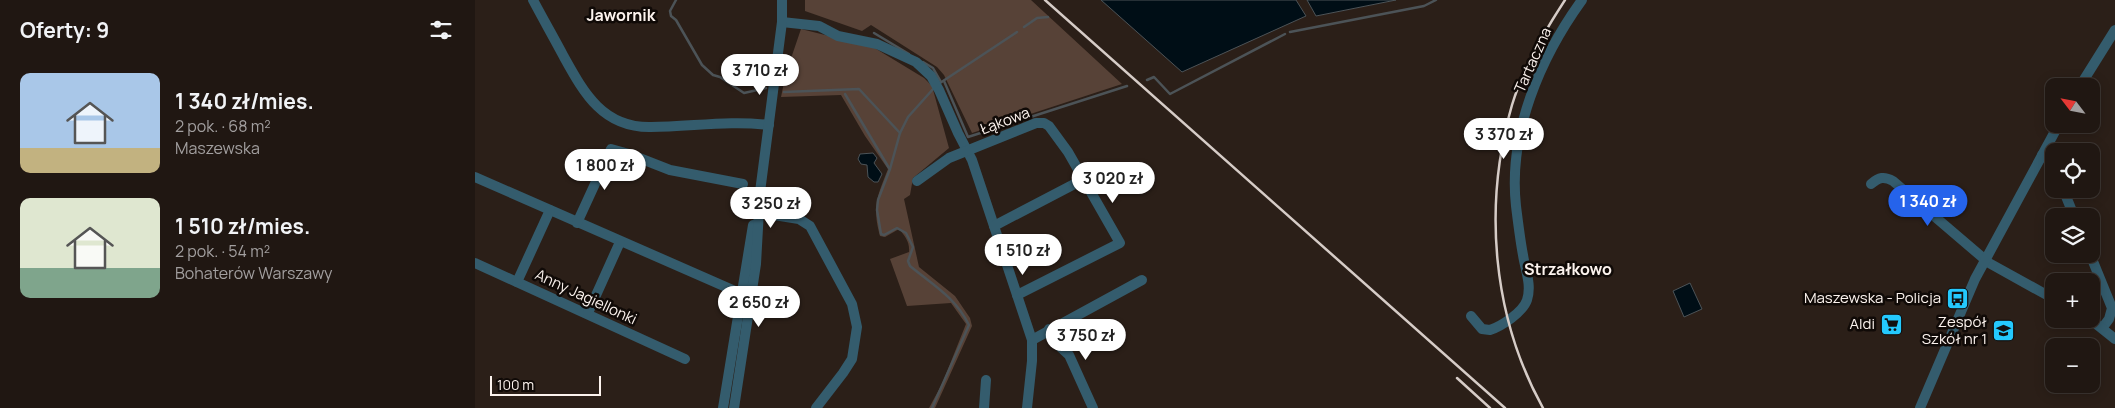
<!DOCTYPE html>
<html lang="pl">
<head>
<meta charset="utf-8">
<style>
  :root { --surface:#201712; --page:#28201b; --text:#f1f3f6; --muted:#a29f9f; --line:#3d3632; --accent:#2563eb }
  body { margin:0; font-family:Manrope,sans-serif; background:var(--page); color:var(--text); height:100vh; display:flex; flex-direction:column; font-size:19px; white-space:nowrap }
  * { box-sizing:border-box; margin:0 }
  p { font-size:16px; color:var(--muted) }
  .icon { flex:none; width:28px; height:28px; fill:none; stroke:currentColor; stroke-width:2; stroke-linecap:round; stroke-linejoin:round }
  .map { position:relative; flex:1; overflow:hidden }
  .details { display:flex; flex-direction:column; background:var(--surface); width:475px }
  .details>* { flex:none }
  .needle { width:32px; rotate:302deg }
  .fabs { position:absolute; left:1570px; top:78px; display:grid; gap:10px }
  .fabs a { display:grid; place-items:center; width:55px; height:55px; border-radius:10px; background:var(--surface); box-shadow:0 2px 12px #0003,0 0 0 1px var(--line); font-size:25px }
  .scale { position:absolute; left:15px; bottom:12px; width:111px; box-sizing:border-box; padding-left:5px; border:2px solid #fcf3ee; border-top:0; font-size:14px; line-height:18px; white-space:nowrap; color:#fcf3ee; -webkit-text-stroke:4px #100a07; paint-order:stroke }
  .price { position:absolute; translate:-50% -42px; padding:0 11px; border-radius:18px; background:#fff; color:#222; font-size:16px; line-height:32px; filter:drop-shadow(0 1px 2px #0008) }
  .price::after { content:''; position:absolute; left:50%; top:30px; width:15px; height:11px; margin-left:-8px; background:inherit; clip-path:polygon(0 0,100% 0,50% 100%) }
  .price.active { background:var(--accent); color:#fff }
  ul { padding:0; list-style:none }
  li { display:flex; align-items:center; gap:15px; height:125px; padding:0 20px }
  li span { display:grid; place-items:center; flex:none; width:140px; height:100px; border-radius:10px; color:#555 }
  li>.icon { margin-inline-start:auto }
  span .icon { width:60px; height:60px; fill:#fffc; stroke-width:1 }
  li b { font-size:21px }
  h2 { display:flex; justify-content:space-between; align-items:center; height:60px; padding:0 20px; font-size:21px }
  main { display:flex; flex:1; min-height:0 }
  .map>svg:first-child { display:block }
  .green { fill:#574237 }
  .water { fill:#000e16; stroke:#4c5357 }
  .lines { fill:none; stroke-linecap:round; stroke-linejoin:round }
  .stream { stroke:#4c5357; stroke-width:2.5 }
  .minor { stroke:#345c6d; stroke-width:10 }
  .rail { stroke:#d6ccc7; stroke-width:2.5 }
  .labels { text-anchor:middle; stroke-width:5; stroke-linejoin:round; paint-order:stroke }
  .street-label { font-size:15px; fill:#fcf3ee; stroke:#100a07 }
  .poi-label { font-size:15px; fill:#fcf3ee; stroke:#100a07; text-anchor:end }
  .neighbourhood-label { font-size:16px; font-weight:bold; fill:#fcf3ee; stroke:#100a07 }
</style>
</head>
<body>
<main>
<section class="details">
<h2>Oferty: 9<svg class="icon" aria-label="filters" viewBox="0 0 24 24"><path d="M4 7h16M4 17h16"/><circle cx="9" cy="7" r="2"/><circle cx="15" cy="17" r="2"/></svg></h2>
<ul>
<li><span style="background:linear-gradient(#a9c7e8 75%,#c2b280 0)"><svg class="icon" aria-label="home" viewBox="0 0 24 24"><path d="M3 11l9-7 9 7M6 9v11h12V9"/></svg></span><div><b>1 340 zł/mies.</b><p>2 pok. · 68 m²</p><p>Maszewska</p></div></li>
<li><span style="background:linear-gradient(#dfe7d0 70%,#7fa58c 0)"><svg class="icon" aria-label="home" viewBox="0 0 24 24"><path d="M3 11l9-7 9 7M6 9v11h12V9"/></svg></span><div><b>1 510 zł/mies.</b><p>2 pok. · 54 m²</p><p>Bohaterów Warszawy</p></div></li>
</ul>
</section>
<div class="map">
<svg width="1640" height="408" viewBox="0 0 1640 408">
  <rect width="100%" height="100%" fill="#2b1f18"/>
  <!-- green -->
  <g class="green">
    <path d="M 330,0 L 556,0 L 647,84 L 497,133 L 469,75 L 462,67 L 396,25 L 387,31 L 330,11 Z"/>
    <path d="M 326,29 L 398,47 L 449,78 L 457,86 L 474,148 L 438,178 L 435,195 L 429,199 L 444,267 L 480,296 L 495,318 L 497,326 L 460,408 L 454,408 L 467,384 L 491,324 L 476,303 L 432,306 L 415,259 L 434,252 C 435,242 430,236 424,229 L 410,237 L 405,236 C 397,206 402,197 413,169 L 390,136 L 366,95 L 306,97 L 311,73 Z"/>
  </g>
  <!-- water -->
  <g class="water">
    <path d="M 626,0 L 821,0 L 831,16 L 707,72 Z"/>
    <path d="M 832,0 L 921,0 L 841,16 Z"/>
    <path d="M 398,153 L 402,158 L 399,163 L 407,174 L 403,182 L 399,182 L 393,177 L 392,165 L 386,164 L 383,159 L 385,154 Z"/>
    <path d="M 1215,283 L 1227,309 L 1209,317 L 1198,291 Z"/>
  </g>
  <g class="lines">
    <!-- stream -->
    <g class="stream">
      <path d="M 201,0 L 195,11 L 196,16 L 201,20 L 227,65 L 238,75 L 245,77 L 269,93 L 291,88"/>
      <path d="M 549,27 L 562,18 L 573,17"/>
      <path d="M 815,32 L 949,6 L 961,0"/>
      <path d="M 399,33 L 434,54"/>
      <path d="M 448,62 L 458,68 L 466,82"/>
      <path d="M 672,80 L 679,77 L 695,94 L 810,34"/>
      <path d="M 469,81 L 493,137 L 652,86"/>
      <path d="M 465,83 L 542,32"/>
      <path d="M 309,92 L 384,89 L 425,133"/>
      <path d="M 370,94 L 414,168"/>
      <path d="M 457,408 L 494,325 C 480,297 458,285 435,266 L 433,261 L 438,247 L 431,233 L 422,228 L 409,235 L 406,234 L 402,210 L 403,200 L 415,169 L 425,133 L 433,117 L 459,88"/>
    </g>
    <!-- minor -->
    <g class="minor">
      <path d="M 58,0 C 68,19 79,38 89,57 C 109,93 128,128 176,127 C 215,127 254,120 294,125"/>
      <path d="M 307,22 L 344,26 L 363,36 L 402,44 L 441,62 L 456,76 L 464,90 L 483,133 L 497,160 L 557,340 L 557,361 L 552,408"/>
      <path d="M 1605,86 L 1640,30"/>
      <path d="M 1567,155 L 1576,161 L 1579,167"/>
      <path d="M 0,177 L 276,298"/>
      <path d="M 442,181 L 474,158 L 561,123 L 569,123 L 574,126 L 593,152 L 645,243 L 542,295"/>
      <path d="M 1396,184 C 1404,177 1409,176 1418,181 L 1514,263 L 1579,299"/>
      <path d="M 1588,189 L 1599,216"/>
      <path d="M 280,212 L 324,219 L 335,226 L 377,304 L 382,327 L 377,359 L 368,373 L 341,408"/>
      <path d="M 102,223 L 136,149 L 154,154 L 195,170 L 268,184"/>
      <path d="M 519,226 L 609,179"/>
      <path d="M 1615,254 L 1637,308 L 1634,319 L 1628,327"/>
      <path d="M 0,263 L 210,359"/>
      <path d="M 42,282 L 75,210"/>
      <path d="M 113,313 L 145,242"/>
      <path d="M 996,316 L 1007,329 L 1015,330 C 1027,326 1048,312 1052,300 C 1057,285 1050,269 1048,255 C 1045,239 1043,222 1041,206 C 1033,133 1065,58 1107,0"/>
      <path d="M 1615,319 L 1640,339"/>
      <path d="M 574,329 L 581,343 L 594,355 L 618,408"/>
      <path d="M 557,340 L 667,280"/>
      <path d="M 248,408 L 278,225"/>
      <path d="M 259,408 L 281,264 L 285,192 L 307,22 L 307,0"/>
      <path d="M 509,408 L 511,380"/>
      <path d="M 1445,408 L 1500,279 L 1584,124"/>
    </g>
    <!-- rail -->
    <g class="rail">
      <path d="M 570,0 L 1030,408"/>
      <path d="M 982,378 L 1015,408"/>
      <path d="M 1068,408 C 1017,316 1008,205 1037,105 C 1048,68 1069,32 1090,0"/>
    </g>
  </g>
  <!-- icons -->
  <defs>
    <symbol id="bus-square" viewBox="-11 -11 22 22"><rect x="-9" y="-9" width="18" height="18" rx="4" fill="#24c9fe" stroke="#100a07"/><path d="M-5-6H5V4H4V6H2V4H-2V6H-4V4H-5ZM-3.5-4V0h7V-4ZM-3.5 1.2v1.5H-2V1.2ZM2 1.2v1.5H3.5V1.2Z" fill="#111"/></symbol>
    <symbol id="supermarket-square" viewBox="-11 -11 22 22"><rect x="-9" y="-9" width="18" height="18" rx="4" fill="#24c9fe" stroke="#100a07"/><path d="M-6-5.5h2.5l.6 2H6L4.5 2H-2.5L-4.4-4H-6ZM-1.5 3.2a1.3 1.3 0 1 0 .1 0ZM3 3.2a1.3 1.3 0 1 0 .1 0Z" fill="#111"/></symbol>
    <symbol id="school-square" viewBox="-11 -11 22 22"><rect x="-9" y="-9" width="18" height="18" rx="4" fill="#24c9fe" stroke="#100a07"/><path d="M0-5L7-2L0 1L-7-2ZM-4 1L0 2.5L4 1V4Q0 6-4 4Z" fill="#111"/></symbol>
  </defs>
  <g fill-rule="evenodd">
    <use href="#bus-square" x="1470" y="286" width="25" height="25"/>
    <use href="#supermarket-square" x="1404" y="312" width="25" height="25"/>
    <use href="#school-square" x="1516" y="318" width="25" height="25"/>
  </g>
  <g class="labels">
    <!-- street labels -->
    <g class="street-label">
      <text transform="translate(1058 60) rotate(-66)" y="5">Tartaczna</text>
      <text transform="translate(530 121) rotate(-21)" y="5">Łąkowa</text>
      <text transform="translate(111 297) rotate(25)" y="5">Anny Jagiellonki</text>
    </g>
    <!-- poi labels -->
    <g class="poi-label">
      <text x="1466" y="303">Maszewska - Policja</text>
      <text x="1512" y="327">Zespół<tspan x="1512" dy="17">Szkół nr 1</tspan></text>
      <text x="1400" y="329">Aldi</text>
    </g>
    <!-- neighbourhood labels -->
    <g class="neighbourhood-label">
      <text x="146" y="21">Jawornik</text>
      <text x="1093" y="275">Strzałkowo</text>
    </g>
  </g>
</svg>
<div class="fabs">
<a><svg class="needle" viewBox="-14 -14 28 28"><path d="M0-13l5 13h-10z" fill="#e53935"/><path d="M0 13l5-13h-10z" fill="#a29f9f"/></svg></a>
<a><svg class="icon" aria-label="locate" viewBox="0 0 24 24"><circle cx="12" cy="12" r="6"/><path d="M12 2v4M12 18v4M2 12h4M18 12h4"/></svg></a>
<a><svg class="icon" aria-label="layers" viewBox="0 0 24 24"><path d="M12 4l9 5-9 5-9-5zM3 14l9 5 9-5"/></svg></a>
<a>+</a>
<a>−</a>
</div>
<div class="scale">100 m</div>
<b class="price" style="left:285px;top:96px">3 710 zł</b>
<b class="price" style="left:1029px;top:160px">3 370 zł</b>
<b class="price" style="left:130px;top:191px">1 800 zł</b>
<b class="price" style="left:638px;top:204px">3 020 zł</b>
<b class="price active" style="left:1453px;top:227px">1 340 zł</b>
<b class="price" style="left:296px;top:229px">3 250 zł</b>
<b class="price" style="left:548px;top:276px">1 510 zł</b>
<b class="price" style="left:284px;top:328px">2 650 zł</b>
<b class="price" style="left:611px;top:361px">3 750 zł</b>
</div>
</main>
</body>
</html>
